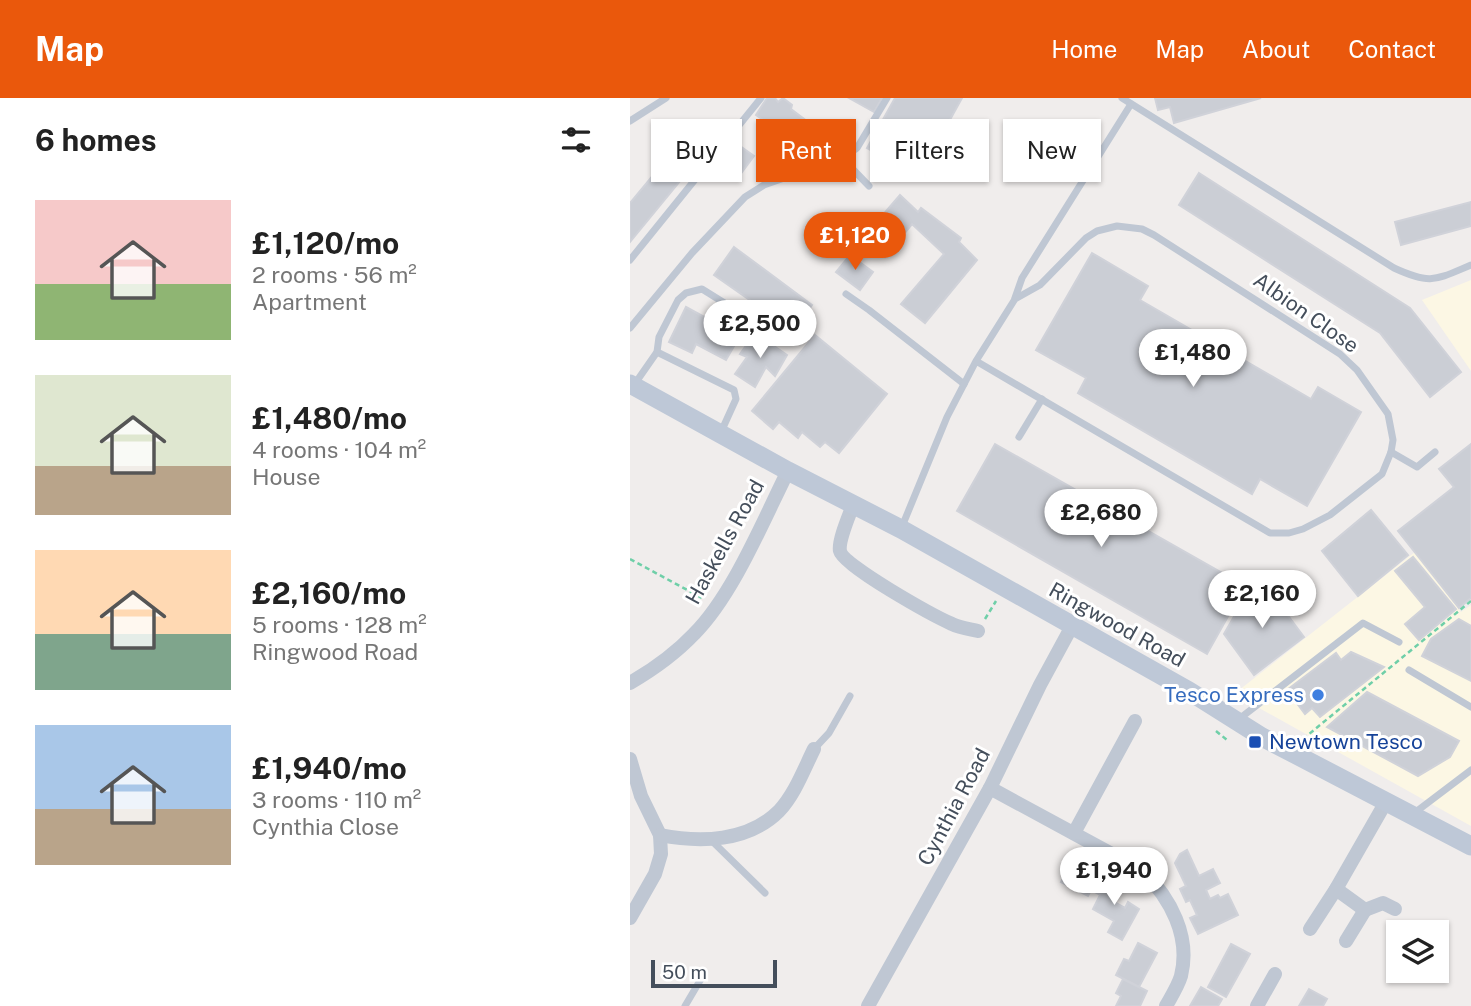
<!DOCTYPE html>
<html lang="en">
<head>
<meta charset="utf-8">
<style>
  :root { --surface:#fff; --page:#f6f6f6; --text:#222; --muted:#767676; --accent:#ea580c }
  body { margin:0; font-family:"Public Sans",sans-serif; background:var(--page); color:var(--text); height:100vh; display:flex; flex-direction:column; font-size:26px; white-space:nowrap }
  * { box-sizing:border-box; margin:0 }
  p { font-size:23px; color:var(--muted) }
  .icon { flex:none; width:38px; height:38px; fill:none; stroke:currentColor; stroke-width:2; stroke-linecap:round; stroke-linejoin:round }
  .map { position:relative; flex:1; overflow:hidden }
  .panel { display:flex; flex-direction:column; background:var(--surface); width:630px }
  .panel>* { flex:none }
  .hud { position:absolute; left:21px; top:21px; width:665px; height:63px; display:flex; gap:14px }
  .tools { position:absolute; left:756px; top:822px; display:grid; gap:14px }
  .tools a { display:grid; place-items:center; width:63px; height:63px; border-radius:0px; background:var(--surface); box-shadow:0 2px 5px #0004; font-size:35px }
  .scale { position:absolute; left:21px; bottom:18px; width:126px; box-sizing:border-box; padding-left:7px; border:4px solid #444e5b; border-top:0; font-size:19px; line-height:24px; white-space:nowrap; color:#444e5b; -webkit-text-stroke:5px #fff; paint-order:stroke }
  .price { position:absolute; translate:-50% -60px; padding:0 16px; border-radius:24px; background:#fff; color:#222; font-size:23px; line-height:46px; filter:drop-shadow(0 2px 4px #0008) }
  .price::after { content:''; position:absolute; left:50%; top:42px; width:21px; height:16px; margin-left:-10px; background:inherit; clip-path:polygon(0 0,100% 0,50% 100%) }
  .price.current { background:var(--accent); color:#fff }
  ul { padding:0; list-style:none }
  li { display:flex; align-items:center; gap:21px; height:175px; padding:0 35px }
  li span { display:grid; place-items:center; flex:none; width:196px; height:140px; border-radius:0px; color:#555 }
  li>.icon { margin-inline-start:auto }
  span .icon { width:84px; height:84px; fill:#fffc; stroke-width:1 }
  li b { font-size:30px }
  h2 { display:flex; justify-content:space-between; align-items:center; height:84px; padding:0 35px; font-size:30px }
  .tag { padding:0 24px; border-radius:0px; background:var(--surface); box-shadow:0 2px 5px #0004; font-size:24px; line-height:63px }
  .tag.current { background:var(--accent); color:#fff }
  header { display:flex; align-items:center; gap:42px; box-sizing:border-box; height:98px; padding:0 35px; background:var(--accent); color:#fff }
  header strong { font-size:33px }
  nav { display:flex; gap:38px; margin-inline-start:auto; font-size:24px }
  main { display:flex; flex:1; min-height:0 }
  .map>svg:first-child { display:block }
  .commercial { fill:#fcf7e4 }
  .building { fill:#cbced5; stroke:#d0d2d9; stroke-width:2 }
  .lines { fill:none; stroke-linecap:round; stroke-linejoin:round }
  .path { stroke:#6fcfa8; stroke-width:2.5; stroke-dasharray:5 3.5; stroke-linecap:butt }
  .lane { stroke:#bfc7d3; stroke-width:7 }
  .street { stroke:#bfc7d3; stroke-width:14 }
  .secondary { stroke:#bec8d7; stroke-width:19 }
  .shop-dot { fill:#3f7fe0; stroke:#fff; stroke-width:2.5 }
  .transit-dot { fill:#1a4fb4; stroke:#fff; stroke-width:2.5 }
  .labels { text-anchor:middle; stroke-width:6; stroke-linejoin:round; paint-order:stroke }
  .street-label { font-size:21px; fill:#444e5b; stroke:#fff }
  .shop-label { font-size:21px; fill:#366cbe; stroke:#fff; text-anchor:end }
  .transit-label { font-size:21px; fill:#164399; stroke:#fff; text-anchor:start }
</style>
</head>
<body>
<header>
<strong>Map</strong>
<nav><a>Home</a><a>Map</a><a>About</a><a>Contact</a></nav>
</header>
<main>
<section class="panel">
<h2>6 homes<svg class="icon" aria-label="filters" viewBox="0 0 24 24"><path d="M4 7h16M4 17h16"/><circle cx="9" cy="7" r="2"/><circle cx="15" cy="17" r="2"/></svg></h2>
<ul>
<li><span style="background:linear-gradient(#f6c9c9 60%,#8fb573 0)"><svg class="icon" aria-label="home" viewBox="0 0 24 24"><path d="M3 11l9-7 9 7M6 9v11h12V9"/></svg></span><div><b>£1,120/mo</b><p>2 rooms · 56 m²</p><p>Apartment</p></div></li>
<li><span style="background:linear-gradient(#dfe7d0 65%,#b9a48a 0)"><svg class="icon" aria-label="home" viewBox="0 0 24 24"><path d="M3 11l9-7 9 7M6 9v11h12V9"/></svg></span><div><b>£1,480/mo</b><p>4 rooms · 104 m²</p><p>House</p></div></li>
<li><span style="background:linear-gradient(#ffd9b3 60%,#7fa58c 0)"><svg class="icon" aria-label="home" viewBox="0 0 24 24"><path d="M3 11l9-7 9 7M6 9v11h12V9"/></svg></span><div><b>£2,160/mo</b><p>5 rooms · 128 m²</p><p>Ringwood Road</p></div></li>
<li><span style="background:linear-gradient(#a9c7e8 60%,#b9a48a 0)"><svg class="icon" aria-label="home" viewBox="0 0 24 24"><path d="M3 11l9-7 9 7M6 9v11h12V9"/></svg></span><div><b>£1,940/mo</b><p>3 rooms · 110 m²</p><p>Cynthia Close</p></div></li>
</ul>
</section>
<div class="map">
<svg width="841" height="908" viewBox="0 0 841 908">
  <rect width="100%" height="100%" fill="#f0edec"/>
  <!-- commercial -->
  <g class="commercial">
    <path d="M 841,182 L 841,273 L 792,202 Z"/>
    <path d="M 785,454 L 831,514 L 841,507 L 841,728 L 604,596 Z"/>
  </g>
  <!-- building -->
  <g class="building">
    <path d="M 137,0 L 145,0 L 148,4 L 153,0 L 162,7 L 161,11 L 190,33 L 156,72 L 144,62 L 155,46 L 144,37 L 146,31 L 126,17 Z"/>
    <path d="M 219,0 L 252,0 L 244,14 Z"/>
    <path d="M 265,0 L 332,0 L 289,78 L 237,50 Z"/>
    <path d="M 525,0 L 631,0 L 544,25 L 540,9 L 528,12 Z"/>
    <path d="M 64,28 L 83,43 L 0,144 L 0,105 Z"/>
    <path d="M 103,43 L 124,58 L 106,82 L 86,66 Z"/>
    <path d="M 569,75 L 780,210 L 831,274 L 800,299 L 750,235 L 549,107 Z"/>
    <path d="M 270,97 L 288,114 L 291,110 L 331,140 L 329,144 L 347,162 L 295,225 L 271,206 L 314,156 L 282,126 L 255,159 L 233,140 Z"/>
    <path d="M 841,104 L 841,128 L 771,147 L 765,124 Z"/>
    <path d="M 104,149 L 182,207 L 164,233 L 84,177 Z"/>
    <path d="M 462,155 L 518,188 L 510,202 L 681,301 L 688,289 L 731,314 L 677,408 L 630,381 L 622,396 L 448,295 L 456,280 L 406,252 Z"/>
    <path d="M 220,157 L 243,174 L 230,192 L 206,174 Z"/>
    <path d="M 56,209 L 78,221 L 75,227 L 107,243 L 96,262 L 66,246 L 62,255 L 39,244 Z"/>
    <path d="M 125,235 L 157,257 L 145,278 L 136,269 L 125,289 L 105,276 L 117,259 L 110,256 Z"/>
    <path d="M 185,237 L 257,296 L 209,355 L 195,344 L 190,349 L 172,334 L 168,340 L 149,324 L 143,331 L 122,313 Z"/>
    <path d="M 365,346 L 615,488 L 577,556 L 327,413 Z"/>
    <path d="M 841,346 L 841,500 L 829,510 L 768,433 L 824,389 L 809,371 Z"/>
    <path d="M 741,412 L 778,457 L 728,498 L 692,453 Z"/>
    <path d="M 783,459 L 826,511 L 789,542 L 775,526 L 795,509 L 765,473 Z"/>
    <path d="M 633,484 L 674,539 L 624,577 L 594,536 L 617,496 Z"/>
    <path d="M 829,521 L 841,528 L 841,583 L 792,558 L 801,541 Z"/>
    <path d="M 721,554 L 754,569 L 690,619 L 682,610 L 675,616 L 657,592 L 706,555 L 711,562 Z"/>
    <path d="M 737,594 L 829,643 L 820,659 L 788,678 L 697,629 Z"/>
    <path d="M 557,752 L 569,778 L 583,771 L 590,785 L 576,792 L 580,801 L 588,797 L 590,800 L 598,796 L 608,817 L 568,836 L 560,820 L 567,817 L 560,802 L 556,804 L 550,791 L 556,788 L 545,765 L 550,756 Z"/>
    <path d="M 442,764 L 468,779 L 458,798 L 431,784 Z"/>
    <path d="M 483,780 L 494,786 L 484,804 L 495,810 L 498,804 L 509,811 L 492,842 L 478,834 L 484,823 L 463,811 L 470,797 L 461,792 L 468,781 L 479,787 Z"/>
    <path d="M 508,845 L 527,855 L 509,889 L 486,877 L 494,861 L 499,863 Z"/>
    <path d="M 601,846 L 620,856 L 596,899 L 578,889 Z"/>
    <path d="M 493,881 L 517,893 L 510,908 L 486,908 L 491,898 L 486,895 Z"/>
    <path d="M 571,889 L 592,901 L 588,908 L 560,908 Z"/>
    <path d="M 679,891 L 697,901 L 693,908 L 669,908 Z"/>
  </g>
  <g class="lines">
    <!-- path -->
    <g class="path">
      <path d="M 0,461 L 72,500"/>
      <path d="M 355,521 L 366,503"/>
      <path d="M 586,633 L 597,642"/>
      <path d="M 673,641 L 841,503"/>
    </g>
    <!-- lane -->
    <g class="lane">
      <path d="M 492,0 L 764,170 C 801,187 805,182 841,167"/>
      <path d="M 0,23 L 36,0"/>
      <path d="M 212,60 L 239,88"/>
      <path d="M 0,162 L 131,0"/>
      <path d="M 216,196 L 239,212 L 334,286"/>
      <path d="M 385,200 L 392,180 L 501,6"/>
      <path d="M 0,230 L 62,155 L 115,99 L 134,87 L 212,60 L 227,50 L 257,0"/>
      <path d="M 27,254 L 104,292 L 106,301 L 91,334"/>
      <path d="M 4,287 L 27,254 L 29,239 L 48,202 L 56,195 L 72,191 L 149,239"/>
      <path d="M 389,339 L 412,301"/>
      <path d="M 761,354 L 787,369 L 805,354"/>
      <path d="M 271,431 L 317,319 L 346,263 L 640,435 L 659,435 L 673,431 L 700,417 L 752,376 L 761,354 L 763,342 L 758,316 L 727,272 L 710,256 L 524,137 L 512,131 L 487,128 L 467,133 L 456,140 L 410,187 L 385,201 L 346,263"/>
      <path d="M 779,572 L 841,609"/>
      <path d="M 609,621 L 733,525 L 769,544"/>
      <path d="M 184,651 L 199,635 L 220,598"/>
      <path d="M 783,716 L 841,672"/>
      <path d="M 82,743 L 135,795"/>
      <path d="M 55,908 L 71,881"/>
    </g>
    <!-- street -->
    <g class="street">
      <path d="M 223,407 C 219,418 208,443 210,453 C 213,468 304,518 322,526 C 330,530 339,531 348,533"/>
      <path d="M 0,585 C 24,571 45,556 64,536 C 103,497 133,423 158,373"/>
      <path d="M 0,661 L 11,698 L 30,737 L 31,756 L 25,776 L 0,820"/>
      <path d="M 360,690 L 513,773 C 540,800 561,838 551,878 C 548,888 541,899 536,908"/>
      <path d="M 444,735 L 505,623"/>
      <path d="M 30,737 C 70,745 118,744 149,713 C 165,696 174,671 184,651"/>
      <path d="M 706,791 L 735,812 L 753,805 L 765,811"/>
      <path d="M 680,831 L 706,791 L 757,702"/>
      <path d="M 716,843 L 735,812"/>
      <path d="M 238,908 L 360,690 L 410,587 L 442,528"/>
      <path d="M 627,908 L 645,876"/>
    </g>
    <!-- secondary -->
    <path class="secondary" d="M 0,286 L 158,373 L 271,431 L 559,593 L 632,639 L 841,748"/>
  </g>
  <!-- markers -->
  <circle class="shop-dot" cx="688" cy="597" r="7"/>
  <rect class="transit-dot" x="618" y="637" width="14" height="14" rx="3.5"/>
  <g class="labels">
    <!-- street labels -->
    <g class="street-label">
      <text transform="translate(676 215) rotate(35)" y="7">Albion Close</text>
      <text transform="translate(95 444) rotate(-61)" y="7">Haskells Road</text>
      <text transform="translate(487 527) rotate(29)" y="7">Ringwood Road</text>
      <text transform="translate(324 709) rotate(-62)" y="7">Cynthia Road</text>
    </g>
    <!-- shop labels -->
    <g class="shop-label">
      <text x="674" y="604">Tesco Express</text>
    </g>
    <!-- transit labels -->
    <g class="transit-label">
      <text x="639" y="651">Newtown Tesco</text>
    </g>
  </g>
</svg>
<div class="tools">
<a><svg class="icon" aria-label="layers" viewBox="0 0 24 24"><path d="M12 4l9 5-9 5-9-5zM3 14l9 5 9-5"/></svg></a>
</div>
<div class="scale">50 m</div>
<b class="price current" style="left:225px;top:174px">£1,120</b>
<b class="price" style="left:130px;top:262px">£2,500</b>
<b class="price" style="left:563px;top:291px">£1,480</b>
<b class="price" style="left:471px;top:451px">£2,680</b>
<b class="price" style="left:632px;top:532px">£2,160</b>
<b class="price" style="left:484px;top:809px">£1,940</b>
<div class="hud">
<a class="tag">Buy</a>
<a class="tag current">Rent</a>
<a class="tag">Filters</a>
<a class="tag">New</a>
</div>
</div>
</main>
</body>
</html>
